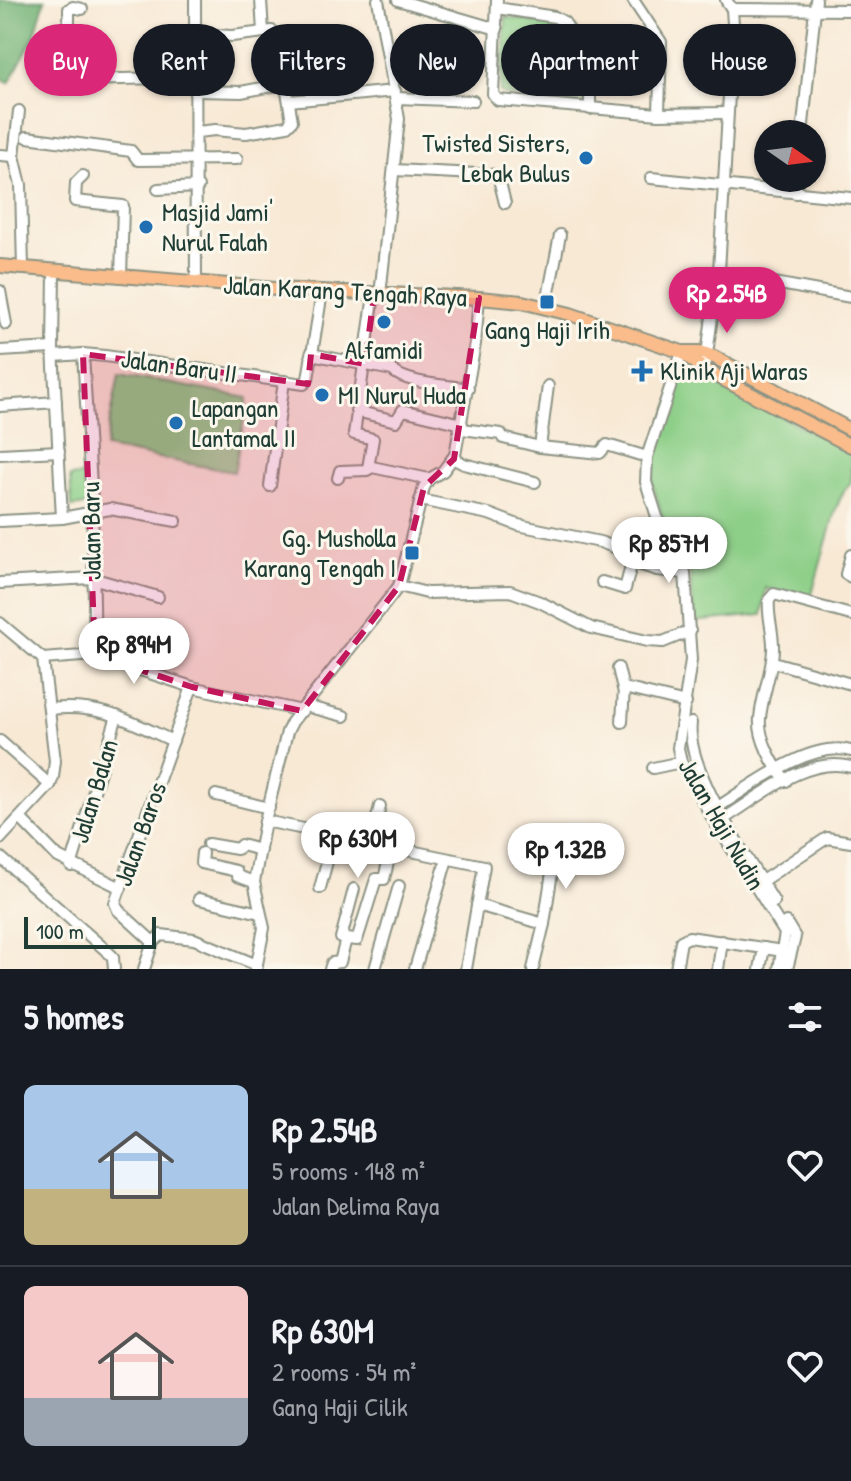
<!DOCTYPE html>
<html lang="en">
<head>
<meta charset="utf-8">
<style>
  :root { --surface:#171b24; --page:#20242c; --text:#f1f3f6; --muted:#9ea1a6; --line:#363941; --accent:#db2777 }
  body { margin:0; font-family:"Patrick Hand",sans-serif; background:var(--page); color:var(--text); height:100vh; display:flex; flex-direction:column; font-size:30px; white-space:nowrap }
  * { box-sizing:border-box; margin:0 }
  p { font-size:26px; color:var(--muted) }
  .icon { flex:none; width:44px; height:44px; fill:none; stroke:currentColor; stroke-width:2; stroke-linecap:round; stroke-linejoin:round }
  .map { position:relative; height:969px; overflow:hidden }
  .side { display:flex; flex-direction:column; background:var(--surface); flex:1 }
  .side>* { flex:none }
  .top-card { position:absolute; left:24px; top:24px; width:804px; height:72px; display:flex; gap:16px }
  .needle { width:52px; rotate:104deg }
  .controls { position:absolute; left:754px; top:120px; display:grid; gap:16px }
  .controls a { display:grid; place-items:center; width:72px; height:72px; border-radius:50%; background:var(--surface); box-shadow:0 2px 6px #0004; font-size:40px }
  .scale { position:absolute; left:24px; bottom:20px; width:132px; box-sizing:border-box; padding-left:8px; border:4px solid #1f3d34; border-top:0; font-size:22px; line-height:28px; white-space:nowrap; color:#1f3d34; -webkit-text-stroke:6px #fbf7ec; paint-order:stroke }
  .price { position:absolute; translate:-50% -68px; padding:0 18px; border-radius:28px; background:#fff; color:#222; font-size:26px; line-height:52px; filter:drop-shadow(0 2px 4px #0008) }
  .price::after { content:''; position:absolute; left:50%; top:48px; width:24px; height:18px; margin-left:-12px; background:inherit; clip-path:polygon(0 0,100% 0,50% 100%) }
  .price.selected { background:var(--accent); color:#fff }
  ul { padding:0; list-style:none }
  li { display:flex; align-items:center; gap:24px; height:200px; padding:0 24px }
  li+li { border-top:2px solid var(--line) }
  li span { display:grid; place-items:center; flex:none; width:224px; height:160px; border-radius:12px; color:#555 }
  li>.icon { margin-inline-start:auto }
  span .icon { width:96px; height:96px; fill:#fffc; stroke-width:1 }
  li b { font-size:34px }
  h2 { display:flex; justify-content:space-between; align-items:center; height:96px; padding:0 24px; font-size:34px }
  .pill { padding:0 28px; border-radius:36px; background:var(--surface); box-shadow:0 2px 6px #0004; font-size:28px; line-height:72px }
  .pill.selected { background:var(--accent); color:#fff }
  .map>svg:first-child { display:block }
  .green { fill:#8dcf88; stroke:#56865e; stroke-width:2 }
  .forest { fill:#72b274; stroke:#487854; stroke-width:2 }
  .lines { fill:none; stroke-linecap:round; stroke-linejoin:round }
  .minor-casing { stroke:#8c9384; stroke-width:14 }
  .major-casing { stroke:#8c9384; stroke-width:16 }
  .minor { stroke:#fff; stroke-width:10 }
  .major { stroke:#f9bc8a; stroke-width:12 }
  .marked { fill:#c2185b; fill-opacity:0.2; stroke:#c2185b; stroke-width:6; stroke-dasharray:16 10; stroke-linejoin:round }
  .poi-dot { fill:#1f6fb2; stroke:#fbf7ec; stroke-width:3 }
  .labels { text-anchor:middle; stroke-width:6; stroke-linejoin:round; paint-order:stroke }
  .poi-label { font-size:26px; fill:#1f3d34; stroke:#fbf7ec; text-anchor:start }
  .street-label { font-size:26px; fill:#1f3d34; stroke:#fbf7ec }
</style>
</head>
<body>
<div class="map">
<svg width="851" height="969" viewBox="0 0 851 969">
  <rect width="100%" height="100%" fill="#fbf7ec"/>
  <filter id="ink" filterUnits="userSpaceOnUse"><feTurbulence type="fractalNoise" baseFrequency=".0125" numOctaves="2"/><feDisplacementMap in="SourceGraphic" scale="16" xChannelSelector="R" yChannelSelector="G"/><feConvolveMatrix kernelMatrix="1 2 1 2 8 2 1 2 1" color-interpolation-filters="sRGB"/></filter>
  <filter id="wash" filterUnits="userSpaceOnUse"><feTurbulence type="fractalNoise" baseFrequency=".006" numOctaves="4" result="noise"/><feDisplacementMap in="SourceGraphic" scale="32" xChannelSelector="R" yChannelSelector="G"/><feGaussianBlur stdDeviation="1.8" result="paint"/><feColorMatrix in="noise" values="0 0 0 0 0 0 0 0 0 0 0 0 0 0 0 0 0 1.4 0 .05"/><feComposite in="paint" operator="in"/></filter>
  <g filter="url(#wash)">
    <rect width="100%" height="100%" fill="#f8e9d5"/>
    <!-- green -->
    <g class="green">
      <path d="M 506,17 L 562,26 L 588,70 L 584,102 L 507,96 L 500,92 Z"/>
      <path d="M 684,362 L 693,371 L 851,452 L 851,482 L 843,492 L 835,511 L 810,601 L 766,588 L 762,615 L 694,622 L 690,572 L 662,516 L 652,482 L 652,458 Z"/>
      <path d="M 119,374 L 248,398 L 234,472 L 105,448 Z"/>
      <path d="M 87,475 L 89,505 L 72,507 L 70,477 Z"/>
    </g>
    <!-- forest -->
    <path class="forest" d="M 0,0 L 45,0 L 34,37 L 9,83 L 0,77 Z"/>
  </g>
  <g filter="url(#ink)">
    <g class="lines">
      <defs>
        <g id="minor">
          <path d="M 195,0 L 196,283"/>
          <path d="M 261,0 L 263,32"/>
          <path d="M 378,0 L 399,119 L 380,295"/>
          <path d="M 398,0 L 497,29"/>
          <path d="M 497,0 L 493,94 L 498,100 L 659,114 L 727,113"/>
          <path d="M 633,0 L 661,42 L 659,114"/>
          <path d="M 497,8 L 555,17 L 564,22 L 590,63 L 590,109"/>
          <path d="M 82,9 L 73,7 L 69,9 L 69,29 L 80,75 L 85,80 L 197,77"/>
          <path d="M 732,9 L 851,10"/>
          <path d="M 196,34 L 232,36 L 272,31"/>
          <path d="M 197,91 L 241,92 L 283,84 L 286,86 L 292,121 L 287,126 L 246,133 L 215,130 L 197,132"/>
          <path d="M 397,98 L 473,101"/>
          <path d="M 289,101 L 395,91"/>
          <path d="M 19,111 L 14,156 L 21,185 L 23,269"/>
          <path d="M 802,134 L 816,0"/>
          <path d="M 27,137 L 131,151 L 138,160 L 237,159"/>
          <path d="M 0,155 L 14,156"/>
          <path d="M 394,170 L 498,175 L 505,203"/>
          <path d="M 83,176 L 76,183 L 75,201 L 123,206 L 121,277"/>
          <path d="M 651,178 L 851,198"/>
          <path d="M 158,189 L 198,187"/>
          <path d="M 796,193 L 797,178"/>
          <path d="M 54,272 L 53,348 L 62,518"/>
          <path d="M 719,273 L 851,297"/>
          <path d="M 0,291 L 6,324"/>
          <path d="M 546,308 L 560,235"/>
          <path d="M 0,351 L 53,348"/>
          <path d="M 682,352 L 647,457 L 646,482 L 657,517 L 685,573 L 691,660 L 678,748 L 681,762 L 713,819 L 785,933 L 779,969"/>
          <path d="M 83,354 L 92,502 L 95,655"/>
          <path d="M 311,354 L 392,370 C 406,384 448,385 468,389"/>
          <path d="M 54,356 L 83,354 L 105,356 L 304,384 L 308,379 L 322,292"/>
          <path d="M 706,362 L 715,294 L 718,289 L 733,24 L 732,9 L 726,0"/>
          <path d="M 0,406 L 56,402"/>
          <path d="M 356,411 L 396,421 L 403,410 L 462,424"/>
          <path d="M 462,429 L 501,434 L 503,438 L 540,447 L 600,453 L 607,445 L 647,457"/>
          <path d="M 540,447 L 548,386"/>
          <path d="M 0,454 L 59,451"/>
          <path d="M 454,459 L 464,464 L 535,482"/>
          <path d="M 368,468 L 373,439 L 354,434 L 374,295"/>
          <path d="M 338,478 L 340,471 L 367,470 L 372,467 L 429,479"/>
          <path d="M 270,486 L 284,381"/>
          <path d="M 420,500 L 489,514 L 518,525 L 600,542 L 627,552 L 632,562"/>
          <path d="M 0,521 L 62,518 L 110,509 L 176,521"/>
          <path d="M 851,555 L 846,574 L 851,577"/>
          <path d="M 632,562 L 657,570 L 685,573"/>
          <path d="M 602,582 L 625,589 L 632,562"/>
          <path d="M 0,583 L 92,578 L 158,597"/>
          <path d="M 399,586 L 427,593 L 510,591 L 540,602 L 591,628 L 647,641 L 663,642 L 690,631"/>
          <path d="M 0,623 L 43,659 L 55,761 L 53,777 L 50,785 L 0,839"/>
          <path d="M 43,659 L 95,655 L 192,687 L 302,711"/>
          <path d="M 773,662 L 851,684"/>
          <path d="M 618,668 L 623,689"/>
          <path d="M 305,706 L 344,716"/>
          <path d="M 49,709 C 100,703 129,721 173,741"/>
          <path d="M 622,722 L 624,688 L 686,703"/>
          <path d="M 691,723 C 685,769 749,860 774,902"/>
          <path d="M 0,741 L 50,785"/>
          <path d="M 653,768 L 681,762"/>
          <path d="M 786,781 C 773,765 758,738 760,718 C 762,695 772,673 773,650 C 774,633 767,616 769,600 L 774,594 L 851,615"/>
          <path d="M 216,795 L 269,808"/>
          <path d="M 718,807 C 751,786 810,740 851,751"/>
          <path d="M 725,818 C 761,796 807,755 851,767"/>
          <path d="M 21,819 L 58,857 L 121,888"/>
          <path d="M 265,821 L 484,866 L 466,969"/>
          <path d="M 371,842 L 380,806"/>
          <path d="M 208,844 L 237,849 L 241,845 L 260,850"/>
          <path d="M 202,853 L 201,863 L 236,871 L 237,876 L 254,882"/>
          <path d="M 0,857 L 109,953 L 113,957 L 114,969"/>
          <path d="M 71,866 L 117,716"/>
          <path d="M 762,881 L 827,838 L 851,842"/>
          <path d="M 320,888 L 334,835"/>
          <path d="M 199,899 L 260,913"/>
          <path d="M 477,905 L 544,924 L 533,969"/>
          <path d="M 786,922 L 795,937 L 787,969"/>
          <path d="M 544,924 L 555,853"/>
          <path d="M 346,939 L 357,940 L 376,879 L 384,879 L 392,846"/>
          <path d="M 153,942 L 118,910 L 115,903 L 192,687"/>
          <path d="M 153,942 L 161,935 L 194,939 L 257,965"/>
          <path d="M 144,969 L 153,942"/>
          <path d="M 256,969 L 264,928 L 254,882 L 265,821 L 287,732 L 292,722 L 399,586 L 424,487 L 429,479 L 443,471 L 455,455 L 475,344 L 479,298"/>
          <path d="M 330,969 L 332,963 L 340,962 L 346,939 L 341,938 L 354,889"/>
          <path d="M 375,969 L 399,886"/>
          <path d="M 415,969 L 447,859"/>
          <path d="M 676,969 L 681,941 L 689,937 L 783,951"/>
          <path d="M 718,969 L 722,941"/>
          <path d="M 760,969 L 764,948"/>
        </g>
        <g id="major">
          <path d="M 0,266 L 276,289 L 479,298 L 522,302 L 570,314 L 682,352 L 705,370 L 851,446"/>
          <path d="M 682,352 L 700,352 L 714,357 L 851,430"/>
        </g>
      </defs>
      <!-- minor casing -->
      <use href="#minor" class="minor-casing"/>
      <!-- major casing -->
      <use href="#major" class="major-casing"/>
      <!-- minor -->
      <use href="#minor" class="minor"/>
      <!-- major -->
      <use href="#major" class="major"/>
    </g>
  </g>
  <!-- marked area -->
  <path class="marked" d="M 374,295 L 479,298 L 454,459 L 424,487 L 399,586 L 302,711 L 192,687 L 95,655 L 83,354 L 308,384 L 311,354 L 365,364 Z"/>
  <!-- markers -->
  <g class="poi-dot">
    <circle cx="586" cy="158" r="8"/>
    <circle cx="146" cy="227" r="8"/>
    <rect x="539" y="294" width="16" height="16" rx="4"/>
    <circle cx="384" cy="322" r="8"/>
    <path d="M638 359h8v8h8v8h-8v8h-8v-8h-8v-8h8z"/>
    <circle cx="322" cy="395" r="8"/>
    <circle cx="176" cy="423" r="8"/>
    <rect x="404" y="545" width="16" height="16" rx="4"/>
  </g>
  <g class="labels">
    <!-- poi labels -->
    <g class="poi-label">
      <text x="570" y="152" text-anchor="end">Twisted Sisters,<tspan x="570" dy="30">Lebak Bulus</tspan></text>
      <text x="162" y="221">Masjid Jami'<tspan x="162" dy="30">Nurul Falah</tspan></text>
      <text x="547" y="339" text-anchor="middle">Gang Haji Irih</text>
      <text x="384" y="359" text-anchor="middle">Alfamidi</text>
      <text x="660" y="380">Klinik Aji Waras</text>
      <text x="338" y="404">MI Nurul Huda</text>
      <text x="192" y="417">Lapangan<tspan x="192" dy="30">Lantamal II</tspan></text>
      <text x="396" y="547" text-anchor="end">Gg. Musholla<tspan x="396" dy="30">Karang Tengah I</tspan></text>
    </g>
    <!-- street labels -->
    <g class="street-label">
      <text transform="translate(345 291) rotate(3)" y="9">Jalan Karang Tengah Raya</text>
      <text transform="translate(179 366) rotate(8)" y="9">Jalan Baru II</text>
      <text transform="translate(91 531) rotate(-91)" y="9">Jalan Baru</text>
      <text transform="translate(94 791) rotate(-73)" y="9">Jalan Balan</text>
      <text transform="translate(722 824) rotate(60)" y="9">Jalan Haji Nudin</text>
      <text transform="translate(140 834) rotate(-70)" y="9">Jalan Baros</text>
    </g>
  </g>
</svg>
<div class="controls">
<a><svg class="needle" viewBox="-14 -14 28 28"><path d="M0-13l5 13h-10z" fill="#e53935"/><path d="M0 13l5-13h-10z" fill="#9ea1a6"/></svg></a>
</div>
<div class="scale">100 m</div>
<b class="price selected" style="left:727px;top:335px">Rp 2.54B</b>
<b class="price" style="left:669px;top:585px">Rp 857M</b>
<b class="price" style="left:134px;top:686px">Rp 894M</b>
<b class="price" style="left:358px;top:880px">Rp 630M</b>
<b class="price" style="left:566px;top:891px">Rp 1.32B</b>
<div class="top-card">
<a class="pill selected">Buy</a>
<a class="pill">Rent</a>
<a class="pill">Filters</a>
<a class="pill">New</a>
<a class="pill">Apartment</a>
<a class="pill">House</a>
</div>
</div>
<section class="side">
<h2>5 homes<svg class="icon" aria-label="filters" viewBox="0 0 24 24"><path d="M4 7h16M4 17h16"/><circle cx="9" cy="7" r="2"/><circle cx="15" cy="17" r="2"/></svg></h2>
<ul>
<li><span style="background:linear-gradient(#a9c7e8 65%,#c2b280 0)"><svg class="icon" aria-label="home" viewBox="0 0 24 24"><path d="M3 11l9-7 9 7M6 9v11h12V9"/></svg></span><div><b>Rp 2.54B</b><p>5 rooms · 148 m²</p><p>Jalan Delima Raya</p></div><svg class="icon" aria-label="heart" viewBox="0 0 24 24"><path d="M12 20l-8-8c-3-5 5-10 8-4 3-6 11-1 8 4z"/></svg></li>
<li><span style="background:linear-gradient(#f6c9c9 70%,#9aa5b1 0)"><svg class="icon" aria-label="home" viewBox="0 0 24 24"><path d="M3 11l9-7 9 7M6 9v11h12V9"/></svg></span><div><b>Rp 630M</b><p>2 rooms · 54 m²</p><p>Gang Haji Cilik</p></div><svg class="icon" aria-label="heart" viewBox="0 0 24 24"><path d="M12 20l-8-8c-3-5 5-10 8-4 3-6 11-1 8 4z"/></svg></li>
</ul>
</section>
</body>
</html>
